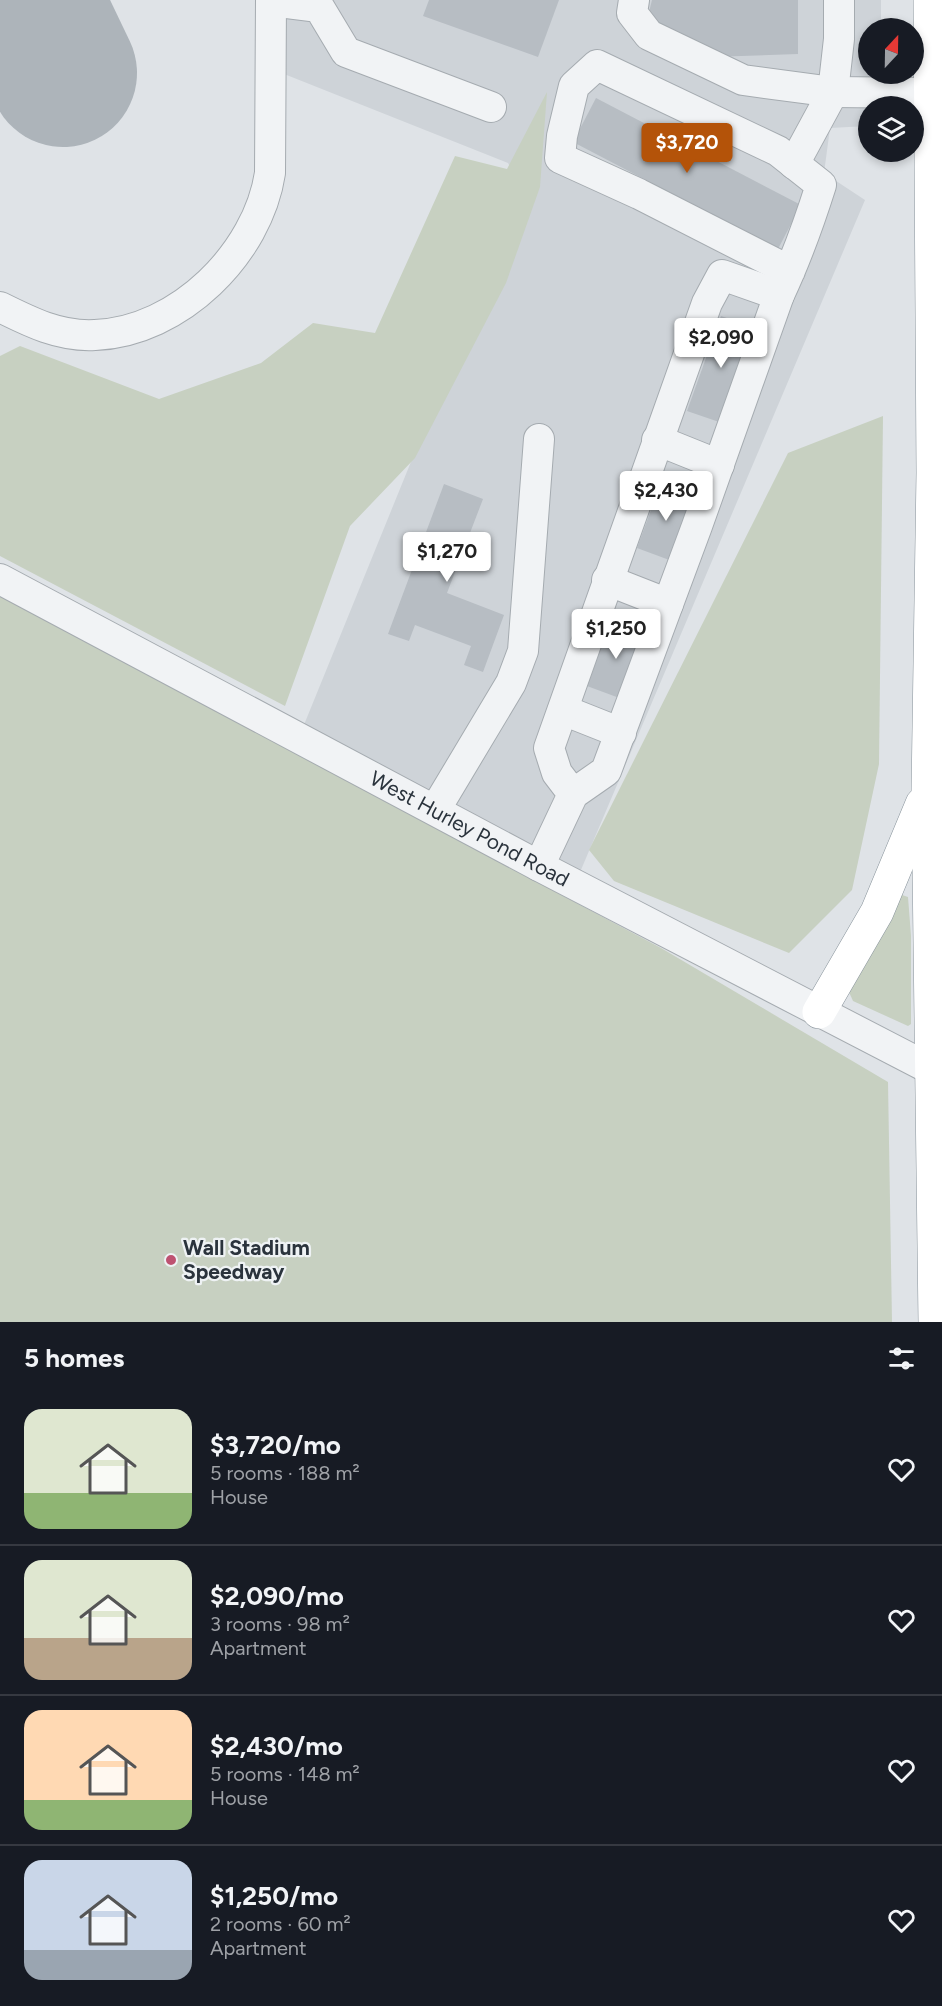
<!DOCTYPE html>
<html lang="en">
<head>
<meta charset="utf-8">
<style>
  :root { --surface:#171b24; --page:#242831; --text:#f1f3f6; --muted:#9ea1a6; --line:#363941; --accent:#b45309 }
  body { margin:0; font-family:Figtree,sans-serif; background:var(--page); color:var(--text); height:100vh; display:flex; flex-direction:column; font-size:22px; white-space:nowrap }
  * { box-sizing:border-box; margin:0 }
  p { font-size:20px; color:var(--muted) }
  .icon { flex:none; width:33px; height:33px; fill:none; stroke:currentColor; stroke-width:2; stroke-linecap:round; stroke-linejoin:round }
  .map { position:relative; height:1322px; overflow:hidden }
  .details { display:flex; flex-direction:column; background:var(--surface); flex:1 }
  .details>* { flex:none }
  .needle { width:39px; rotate:22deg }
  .tools { position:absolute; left:858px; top:18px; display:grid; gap:12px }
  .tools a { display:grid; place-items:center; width:66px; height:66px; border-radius:50%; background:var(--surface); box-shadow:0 3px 9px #0003; font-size:30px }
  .price { position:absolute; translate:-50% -51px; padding:0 14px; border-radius:6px; background:#fff; color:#222; font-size:20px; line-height:39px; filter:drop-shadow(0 2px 3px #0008) }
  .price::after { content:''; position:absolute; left:50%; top:36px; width:18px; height:14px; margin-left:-9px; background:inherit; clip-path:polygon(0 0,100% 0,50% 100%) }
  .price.on { background:var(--accent); color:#fff }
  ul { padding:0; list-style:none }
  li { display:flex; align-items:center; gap:18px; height:150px; padding:0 24px }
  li+li { border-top:2px solid var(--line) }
  li span { display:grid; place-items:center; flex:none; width:168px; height:120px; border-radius:18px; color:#555 }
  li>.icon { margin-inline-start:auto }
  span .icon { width:72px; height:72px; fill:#fffc; stroke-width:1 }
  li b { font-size:26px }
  h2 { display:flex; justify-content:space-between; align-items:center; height:72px; padding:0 24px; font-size:26px }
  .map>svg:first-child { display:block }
  .built { fill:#ced3d8 }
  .green { fill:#c7d0c1 }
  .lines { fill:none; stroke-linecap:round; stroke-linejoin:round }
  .runway { stroke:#adb4ba; stroke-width:148 }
  .building { fill:#b7bdc3 }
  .minor-casing { stroke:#a5abb0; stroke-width:32 }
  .highway-casing { stroke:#88939b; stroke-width:34 }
  .minor { stroke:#f1f3f5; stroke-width:30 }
  .highway { stroke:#fff; stroke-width:33 }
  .poi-dot { fill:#be5271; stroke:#eef2f4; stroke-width:2 }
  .labels { text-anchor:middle; stroke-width:4.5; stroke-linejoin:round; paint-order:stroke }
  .street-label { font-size:21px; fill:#2a333c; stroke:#eef2f4 }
  .poi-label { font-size:21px; font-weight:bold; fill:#2a333c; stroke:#eef2f4; text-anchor:start }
</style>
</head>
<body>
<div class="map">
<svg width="942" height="1322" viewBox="0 0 942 1322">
  <rect width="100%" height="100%" fill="#dfe3e7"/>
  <!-- built -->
  <path class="built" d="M 264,0 L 881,0 L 881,28 L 868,28 L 868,74 L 881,74 L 881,106 L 868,106 L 868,126 L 830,128 L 824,173 L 865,200 L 575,884 L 297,742 L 522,189 L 508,163 L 264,66 Z"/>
  <!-- green -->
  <g class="green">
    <path d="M 547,92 L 540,187 L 506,283 L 415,458 L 350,526 L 285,706 L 0,556 L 0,356 L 20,346 L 159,399 L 261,363 L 313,323 L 375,333 L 455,156 L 507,169 Z"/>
    <path d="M 883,416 L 879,764 L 852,890 L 789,953 L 614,881 L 589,850 L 788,453 Z"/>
    <path d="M 0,596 L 661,948 L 888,1082 L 892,1322 L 0,1322 Z"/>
    <path d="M 899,894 L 908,897 L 911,936 L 911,1024 L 908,1026 L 853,1001 L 849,992 Z"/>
  </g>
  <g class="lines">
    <!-- runway -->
    <path class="runway" d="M 28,0 L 63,73"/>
  </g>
  <!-- building -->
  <g class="building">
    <path d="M 429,0 L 559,0 L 538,57 L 423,16 Z"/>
    <path d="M 652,0 L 798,0 L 798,54 L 711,57 L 646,24 Z"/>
    <path d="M 596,98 L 801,205 L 778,249 L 573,142 Z"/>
    <path d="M 721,316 L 756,328 L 722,423 L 687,411 Z"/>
    <path d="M 661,483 L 696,496 L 672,561 L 637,548 Z"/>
    <path d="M 444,484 L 483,499 L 447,593 L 504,615 L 483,672 L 464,665 L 471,646 L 415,625 L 409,641 L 388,634 Z"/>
    <path d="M 611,621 L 646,634 L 622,699 L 587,686 Z"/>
  </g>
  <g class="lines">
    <defs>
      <g id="minor">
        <path d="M 634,0 L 632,13 L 649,35 L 743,80 L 833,92 L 931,93"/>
        <path d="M 271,1 L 319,7 L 346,52 L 491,107"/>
        <path d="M 794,164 L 833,92 L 839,39 L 839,0"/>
        <path d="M 779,295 C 796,259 809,223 821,185 L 778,151 L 597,65 L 574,86 L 562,136 L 560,158 L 639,194 L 790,271"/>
        <path d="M 0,307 C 30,322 60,337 95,335 C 179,332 258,253 270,173 L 271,0"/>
        <path d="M 657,440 L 719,465"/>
        <path id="s1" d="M 0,579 L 539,866 L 942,1075"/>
        <path d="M 607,580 L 668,604"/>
        <path d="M 563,710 L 621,733"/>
        <path d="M 435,810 L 511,683 L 523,651 L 539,439"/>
        <path d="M 539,866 L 573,794 L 606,771 L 697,526 L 779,295 L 722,275 L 707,303 L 549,748 L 557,773 L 573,794"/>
      </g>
      <g id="highway">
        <path d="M 930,0 L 933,473 L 928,791 L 935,1322"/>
        <path d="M 819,1012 L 877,912 L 922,804"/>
      </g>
    </defs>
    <!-- minor casing -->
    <use href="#minor" class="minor-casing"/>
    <!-- highway casing -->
    <use href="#highway" class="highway-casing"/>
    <!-- minor -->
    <use href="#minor" class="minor"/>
    <!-- highway -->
    <use href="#highway" class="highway"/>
  </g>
  <!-- markers -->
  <circle class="poi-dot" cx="171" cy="1260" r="6"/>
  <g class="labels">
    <!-- street labels -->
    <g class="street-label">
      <text dy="7" stroke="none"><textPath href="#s1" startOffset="532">West Hurley Pond Road</textPath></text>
    </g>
    <!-- poi labels -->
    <g class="poi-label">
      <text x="183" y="1255">Wall Stadium<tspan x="183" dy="24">Speedway</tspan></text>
    </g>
  </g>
</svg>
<div class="tools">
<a><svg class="needle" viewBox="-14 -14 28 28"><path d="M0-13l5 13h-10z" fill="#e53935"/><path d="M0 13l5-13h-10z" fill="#9ea1a6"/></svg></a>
<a><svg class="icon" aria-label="layers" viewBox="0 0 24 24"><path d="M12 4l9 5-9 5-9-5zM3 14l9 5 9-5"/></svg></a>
</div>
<b class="price on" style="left:687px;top:174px">$3,720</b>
<b class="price" style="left:721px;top:369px">$2,090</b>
<b class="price" style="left:666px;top:522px">$2,430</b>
<b class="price" style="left:447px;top:583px">$1,270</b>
<b class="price" style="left:616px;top:660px">$1,250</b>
</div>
<section class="details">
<h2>5 homes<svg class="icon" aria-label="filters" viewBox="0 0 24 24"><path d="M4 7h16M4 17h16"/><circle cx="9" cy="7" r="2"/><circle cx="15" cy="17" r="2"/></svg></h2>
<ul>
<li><span style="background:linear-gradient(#dfe7d0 70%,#8fb573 0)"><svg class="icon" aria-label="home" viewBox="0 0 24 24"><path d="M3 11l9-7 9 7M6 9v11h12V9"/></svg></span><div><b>$3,720/mo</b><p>5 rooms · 188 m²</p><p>House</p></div><svg class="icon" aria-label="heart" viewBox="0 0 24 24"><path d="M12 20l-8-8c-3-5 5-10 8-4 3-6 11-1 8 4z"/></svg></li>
<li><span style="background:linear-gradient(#dfe7d0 65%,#b9a48a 0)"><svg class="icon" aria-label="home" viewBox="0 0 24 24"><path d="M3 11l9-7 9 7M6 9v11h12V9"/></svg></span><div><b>$2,090/mo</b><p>3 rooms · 98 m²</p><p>Apartment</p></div><svg class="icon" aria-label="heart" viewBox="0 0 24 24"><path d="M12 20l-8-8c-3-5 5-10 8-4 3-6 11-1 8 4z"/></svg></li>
<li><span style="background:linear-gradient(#ffd9b3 75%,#8fb573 0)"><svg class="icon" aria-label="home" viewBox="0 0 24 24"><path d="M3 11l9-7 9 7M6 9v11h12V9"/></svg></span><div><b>$2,430/mo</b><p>5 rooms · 148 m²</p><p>House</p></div><svg class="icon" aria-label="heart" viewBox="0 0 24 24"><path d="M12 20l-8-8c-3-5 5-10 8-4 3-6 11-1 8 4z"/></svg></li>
<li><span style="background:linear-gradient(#c9d6e8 75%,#9aa5b1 0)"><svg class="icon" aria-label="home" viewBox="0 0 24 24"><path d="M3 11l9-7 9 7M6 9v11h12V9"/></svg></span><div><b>$1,250/mo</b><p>2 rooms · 60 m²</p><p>Apartment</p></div><svg class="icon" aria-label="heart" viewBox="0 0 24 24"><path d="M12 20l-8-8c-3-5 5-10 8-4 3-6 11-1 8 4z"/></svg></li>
</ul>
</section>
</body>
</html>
